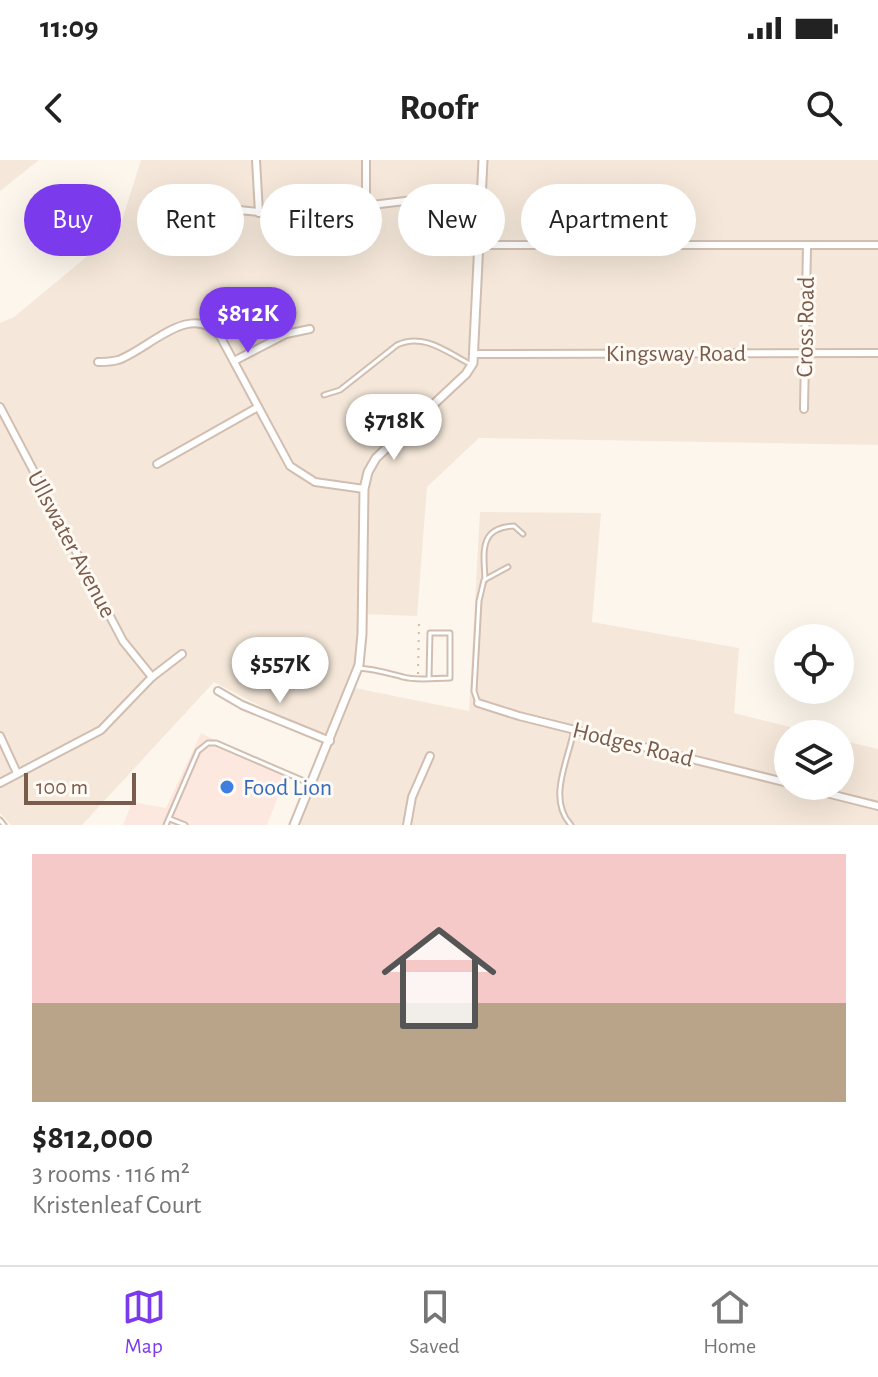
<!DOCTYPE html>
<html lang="en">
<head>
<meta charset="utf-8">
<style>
  :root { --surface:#fff; --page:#f2f2f2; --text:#222; --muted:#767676; --line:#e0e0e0; --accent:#7c3aed }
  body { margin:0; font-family:"Alegreya Sans",sans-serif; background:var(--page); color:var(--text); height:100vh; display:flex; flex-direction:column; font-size:30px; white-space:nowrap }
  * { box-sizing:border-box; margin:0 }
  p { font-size:26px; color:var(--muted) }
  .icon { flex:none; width:44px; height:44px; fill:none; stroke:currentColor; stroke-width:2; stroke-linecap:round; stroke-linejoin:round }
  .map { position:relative; height:665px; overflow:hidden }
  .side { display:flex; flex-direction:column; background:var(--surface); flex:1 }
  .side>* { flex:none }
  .banner { position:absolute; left:24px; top:24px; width:830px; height:72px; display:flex; gap:16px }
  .fabs { position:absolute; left:774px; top:464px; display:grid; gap:16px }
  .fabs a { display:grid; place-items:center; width:80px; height:80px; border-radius:50%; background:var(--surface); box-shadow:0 8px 32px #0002; font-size:40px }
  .scale { position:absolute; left:24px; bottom:20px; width:112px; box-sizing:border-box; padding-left:8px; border:4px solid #7a5c4d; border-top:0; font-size:22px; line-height:28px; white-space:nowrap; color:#7a5c4d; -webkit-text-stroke:6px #fffaf3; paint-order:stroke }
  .price { position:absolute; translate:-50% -68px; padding:0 18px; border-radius:28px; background:#fff; color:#222; font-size:26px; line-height:52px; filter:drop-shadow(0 2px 4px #0008) }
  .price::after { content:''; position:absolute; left:50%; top:48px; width:24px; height:18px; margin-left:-12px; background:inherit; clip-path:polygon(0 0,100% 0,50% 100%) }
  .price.current { background:var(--accent); color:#fff }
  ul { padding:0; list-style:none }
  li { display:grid; align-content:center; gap:16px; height:424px; padding:0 32px }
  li+li { border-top:2px solid var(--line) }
  li span { display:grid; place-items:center; height:248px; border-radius:0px; color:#555 }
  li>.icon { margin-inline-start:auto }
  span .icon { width:144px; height:144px; fill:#fffc; stroke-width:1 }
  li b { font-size:34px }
  .pill { padding:0 28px; border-radius:36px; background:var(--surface); box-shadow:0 8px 32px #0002; font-size:28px; line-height:72px }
  .pill.current { background:var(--accent); color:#fff }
  .status { display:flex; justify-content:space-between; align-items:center; height:56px; padding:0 40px; background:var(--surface); direction:ltr }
  .status svg { height:22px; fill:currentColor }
  header { display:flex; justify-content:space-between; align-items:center; height:104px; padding:0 32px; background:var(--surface); font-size:36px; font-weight:700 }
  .tab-bar { display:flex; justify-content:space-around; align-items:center; height:112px; border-top:2px solid var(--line); background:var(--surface); font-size:22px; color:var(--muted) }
  .tab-bar a { display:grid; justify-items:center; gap:4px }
  .tab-bar .current { color:var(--accent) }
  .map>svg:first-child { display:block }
  .residential { fill:#f5e8da }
  .commercial { fill:#fde8e0 }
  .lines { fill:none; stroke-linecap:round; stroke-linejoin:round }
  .service-casing { stroke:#d1beb0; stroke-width:7 }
  .minor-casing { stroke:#d1beb0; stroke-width:10 }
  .tertiary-casing { stroke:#d1beb0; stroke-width:11 }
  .path { stroke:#d9b8a5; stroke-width:2; stroke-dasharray:2 6; stroke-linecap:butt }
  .service { stroke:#fff; stroke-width:3 }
  .minor { stroke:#fff; stroke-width:6 }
  .tertiary { stroke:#fff; stroke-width:7 }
  .shop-dot { fill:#3f7fe0; stroke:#fffaf3; stroke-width:3 }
  .labels { text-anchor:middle; stroke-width:6; stroke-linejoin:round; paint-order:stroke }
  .street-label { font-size:24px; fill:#7a5c4d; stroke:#fffaf3 }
  .shop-label { font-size:24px; fill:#366cbe; stroke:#fffaf3; text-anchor:start }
</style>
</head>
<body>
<div class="status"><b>11:09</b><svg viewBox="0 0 49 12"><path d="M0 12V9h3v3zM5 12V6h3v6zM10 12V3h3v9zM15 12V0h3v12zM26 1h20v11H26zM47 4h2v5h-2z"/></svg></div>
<header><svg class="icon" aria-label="back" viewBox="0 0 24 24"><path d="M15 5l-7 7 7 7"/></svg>Roofr<svg class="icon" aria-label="search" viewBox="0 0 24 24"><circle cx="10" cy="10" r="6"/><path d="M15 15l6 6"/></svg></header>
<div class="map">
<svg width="878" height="665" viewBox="0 0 878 665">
  <rect width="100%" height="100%" fill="#fdf6ec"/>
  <!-- residential -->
  <g class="residential">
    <path d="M 0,0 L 39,0 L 0,31 Z"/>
    <path d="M 141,0 L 878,0 L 878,285 L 479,278 L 427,327 L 417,456 L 362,454 L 360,494 L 350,527 L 469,551 L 480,352 L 601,353 L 592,462 L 739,488 L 734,553 L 817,574 L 788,574 L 788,626 L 840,626 L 840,580 L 878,589 L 878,665 L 292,665 L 328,581 L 214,522 L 82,665 L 11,665 L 0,653 L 0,163 L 14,157 L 119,70 Z"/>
  </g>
  <!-- commercial -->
  <path class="commercial" d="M 201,573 L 286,616 L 267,665 L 123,665 L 132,642 L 166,648 Z"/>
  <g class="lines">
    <defs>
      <g id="service">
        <path d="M 324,235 L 340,230 L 397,185 C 424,172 448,193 472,205"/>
        <path d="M 485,420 C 484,392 478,368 514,366 L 523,374"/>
        <path d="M 358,508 C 375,509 387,513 403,517 C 417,521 435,518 450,518 L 450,473 L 430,473 L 429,518"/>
        <path d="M 478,543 L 474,531 L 479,441 L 484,420 L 508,407"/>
        <path d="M 170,659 L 185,665"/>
        <path d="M 0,660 L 4,665"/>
        <path d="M 166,665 L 198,591 L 208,583 L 216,583 L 311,624"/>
        <path d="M 571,665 C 547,639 568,601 574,570"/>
      </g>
      <g id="minor">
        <path d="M 256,0 L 259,53"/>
        <path d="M 154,35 L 179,33 L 239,50 L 287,55 L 481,32"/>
        <path d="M 366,46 L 366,0"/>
        <path d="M 478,85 L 878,85"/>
        <path d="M 475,194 L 878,193"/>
        <path d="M 234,201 L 286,174 L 310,169"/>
        <path d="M 98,202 C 105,202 111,202 118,200 C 148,190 191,140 220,176 L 290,306 L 315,322 L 364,329"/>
        <path d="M 0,247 L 123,481 L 152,517"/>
        <path d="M 804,249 L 807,86"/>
        <path d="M 157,304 L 258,247"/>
        <path d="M 218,531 L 242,545 L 330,581"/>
        <path d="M 478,543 L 519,556 L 788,623"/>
        <path d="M 0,576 L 17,613"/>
        <path d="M 0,623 L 101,570 L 152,517 L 182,494"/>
        <path d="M 798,626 L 878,646"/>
        <path d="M 407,665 L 412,637 L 430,596"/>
      </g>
      <path id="tertiary" d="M 294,665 L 359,505 L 362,474 L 364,329 L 368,312 L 376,298 L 466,214 L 473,203 L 483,0"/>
    </defs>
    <!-- service casing -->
    <use href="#service" class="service-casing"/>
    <!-- minor casing -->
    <use href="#minor" class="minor-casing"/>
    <!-- tertiary casing -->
    <use href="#tertiary" class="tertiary-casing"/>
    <!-- path -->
    <path class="path" d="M 418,514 L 419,463"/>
    <!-- service -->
    <use href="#service" class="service"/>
    <!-- minor -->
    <use href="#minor" class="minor"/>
    <!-- tertiary -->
    <use href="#tertiary" class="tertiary"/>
  </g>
  <!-- markers -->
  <circle class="shop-dot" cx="227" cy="627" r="8"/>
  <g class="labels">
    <!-- street labels -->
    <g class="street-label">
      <text transform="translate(805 167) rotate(-89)" y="8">Cross Road</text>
      <text x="676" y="201">Kingsway Road</text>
      <text transform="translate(72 384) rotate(62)" y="8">Ullswater Avenue</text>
      <text transform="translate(633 584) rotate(14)" y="8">Hodges Road</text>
    </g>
    <!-- shop labels -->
    <g class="shop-label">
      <text x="243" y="635">Food Lion</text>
    </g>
  </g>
</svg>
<div class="fabs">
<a><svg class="icon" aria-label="locate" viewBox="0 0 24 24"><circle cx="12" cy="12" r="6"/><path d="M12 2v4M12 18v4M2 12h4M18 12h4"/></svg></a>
<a><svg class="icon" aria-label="layers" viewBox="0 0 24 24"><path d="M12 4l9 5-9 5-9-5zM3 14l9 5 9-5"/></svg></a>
</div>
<div class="scale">100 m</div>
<b class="price current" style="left:248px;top:195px">$812K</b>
<b class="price" style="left:394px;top:302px">$718K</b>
<b class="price" style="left:280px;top:545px">$557K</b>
<div class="banner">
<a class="pill current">Buy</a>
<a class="pill">Rent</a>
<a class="pill">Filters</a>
<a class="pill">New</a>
<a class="pill">Apartment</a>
</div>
</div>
<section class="side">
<ul>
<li><span style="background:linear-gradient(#f6c9c9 60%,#b9a48a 0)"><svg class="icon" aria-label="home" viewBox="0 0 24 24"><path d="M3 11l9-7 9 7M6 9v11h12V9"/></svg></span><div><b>$812,000</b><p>3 rooms · 116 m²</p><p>Kristenleaf Court</p></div></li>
</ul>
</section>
<nav class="tab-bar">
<a class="current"><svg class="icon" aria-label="map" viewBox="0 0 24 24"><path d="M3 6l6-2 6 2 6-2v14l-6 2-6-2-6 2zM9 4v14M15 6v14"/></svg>Map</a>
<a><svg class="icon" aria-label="saved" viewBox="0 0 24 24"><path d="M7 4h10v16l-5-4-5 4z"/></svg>Saved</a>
<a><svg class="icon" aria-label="home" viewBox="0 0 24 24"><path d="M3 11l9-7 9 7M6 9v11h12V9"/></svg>Home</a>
</nav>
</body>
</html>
